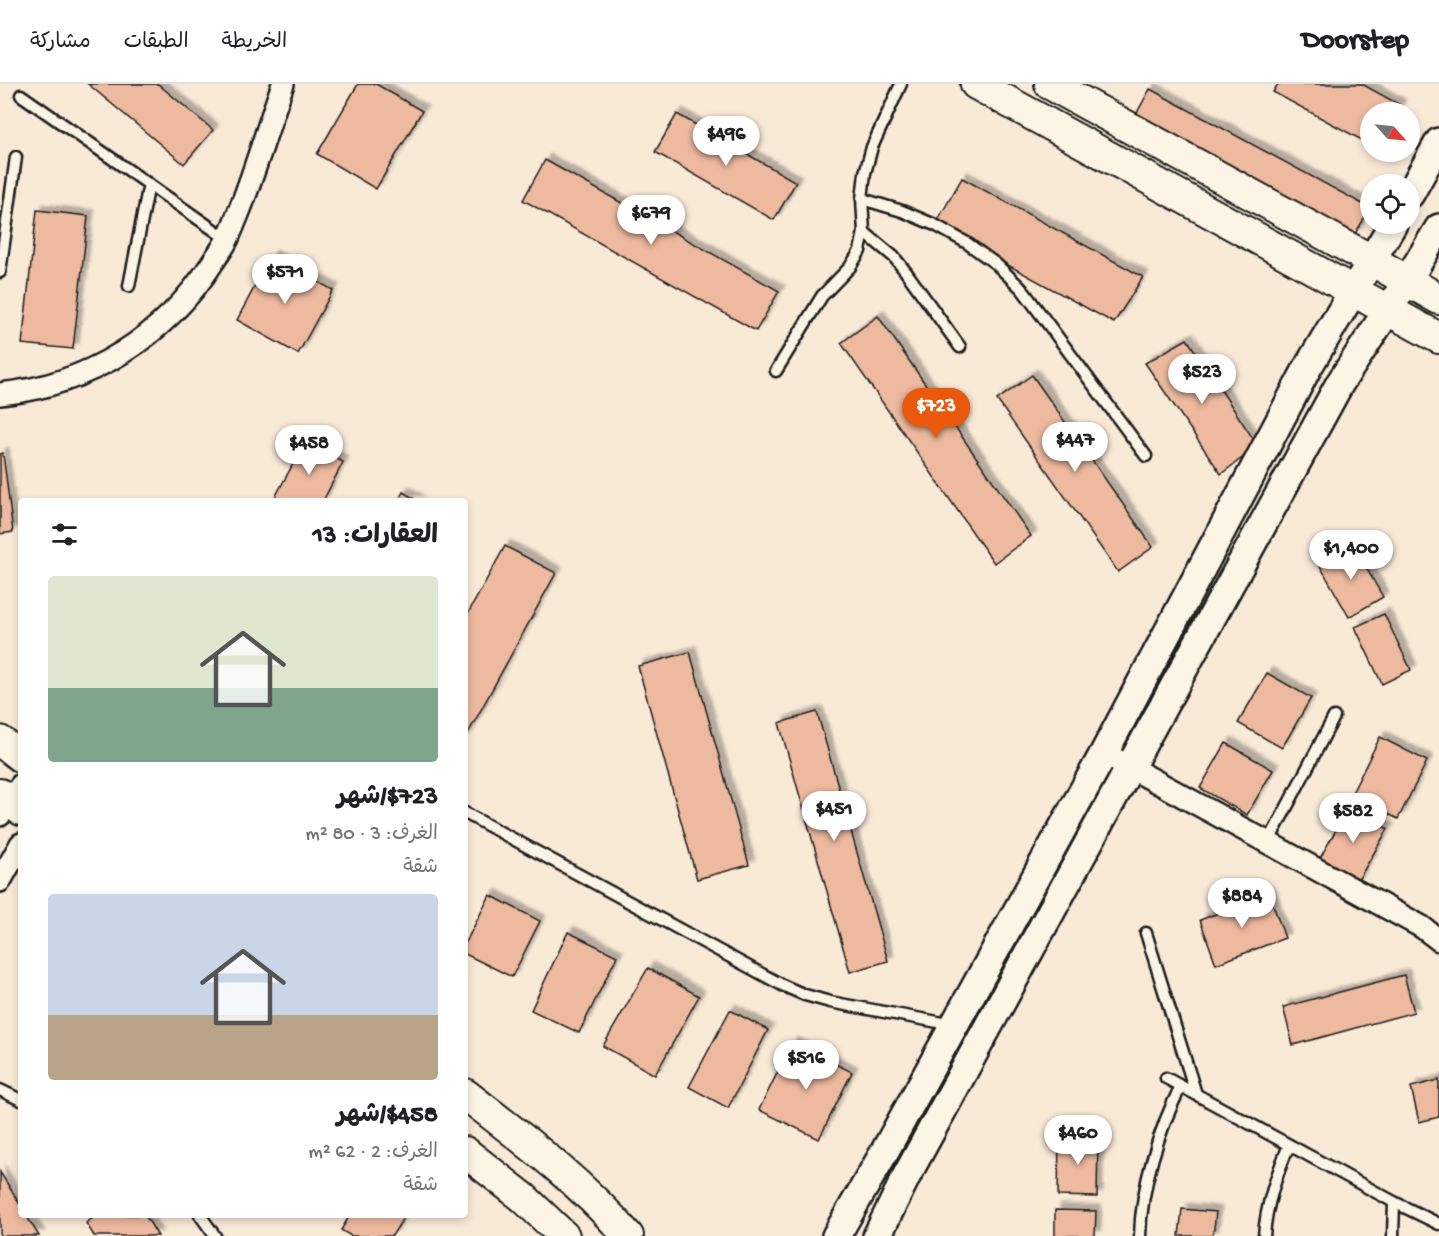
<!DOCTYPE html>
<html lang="ar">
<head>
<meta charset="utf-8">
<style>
  :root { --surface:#fff; --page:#f2f2f2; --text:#202124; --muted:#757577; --line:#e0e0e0; --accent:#ea580c }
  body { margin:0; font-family:"Gochi Hand","Playpen Sans Arabic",sans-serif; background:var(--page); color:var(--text); direction:rtl; height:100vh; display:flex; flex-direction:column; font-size:22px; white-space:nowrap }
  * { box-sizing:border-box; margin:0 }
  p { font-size:20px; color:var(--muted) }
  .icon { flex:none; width:33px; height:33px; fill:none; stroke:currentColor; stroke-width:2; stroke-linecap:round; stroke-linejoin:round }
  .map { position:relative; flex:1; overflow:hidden; direction:ltr }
  .sheet { position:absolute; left:18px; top:414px; width:450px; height:720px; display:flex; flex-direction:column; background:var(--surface); border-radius:6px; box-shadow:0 3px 9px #0003; direction:rtl }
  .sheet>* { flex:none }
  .needle { width:39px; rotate:117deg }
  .fabs { position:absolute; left:1360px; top:18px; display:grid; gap:12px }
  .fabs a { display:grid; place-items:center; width:60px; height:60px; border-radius:50%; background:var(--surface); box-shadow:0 3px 9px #0003; font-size:30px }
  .price { position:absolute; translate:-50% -51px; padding:0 14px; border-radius:21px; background:#fff; color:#222; font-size:20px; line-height:39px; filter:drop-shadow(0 2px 3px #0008) }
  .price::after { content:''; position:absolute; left:50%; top:36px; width:18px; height:14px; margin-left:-9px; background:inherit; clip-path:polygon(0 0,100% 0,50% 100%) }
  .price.selected { background:var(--accent); color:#fff }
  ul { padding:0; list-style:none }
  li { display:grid; align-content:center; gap:12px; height:318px; padding:0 30px }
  li span { display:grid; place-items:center; height:186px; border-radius:6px; color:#555 }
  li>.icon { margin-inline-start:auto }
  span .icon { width:108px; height:108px; fill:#fffc; stroke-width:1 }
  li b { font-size:26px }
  h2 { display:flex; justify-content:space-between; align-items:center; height:72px; padding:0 30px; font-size:26px }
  header { display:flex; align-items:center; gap:36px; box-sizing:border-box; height:84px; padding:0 30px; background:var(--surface); border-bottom:2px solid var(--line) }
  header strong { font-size:28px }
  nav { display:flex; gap:33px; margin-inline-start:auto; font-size:21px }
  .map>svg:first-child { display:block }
  .building { fill:#edb99f; stroke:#1c1c1c; stroke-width:1.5; filter:url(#shadow) }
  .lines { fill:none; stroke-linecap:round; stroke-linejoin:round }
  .service-casing { stroke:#1c1c1c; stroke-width:15 }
  .minor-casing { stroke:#1c1c1c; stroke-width:26 }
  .tertiary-casing { stroke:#1c1c1c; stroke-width:32 }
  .secondary-casing { stroke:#1c1c1c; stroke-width:34 }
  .service { stroke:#fcf5e5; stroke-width:10 }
  .minor { stroke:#fcf5e5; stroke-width:21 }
  .tertiary { stroke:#fcf5e5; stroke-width:27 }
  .secondary { stroke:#fcf5e5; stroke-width:30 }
</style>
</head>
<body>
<header>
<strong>Doorstep</strong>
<nav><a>الخريطة</a><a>الطبقات</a><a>مشاركة</a></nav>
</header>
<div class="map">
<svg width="1439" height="1152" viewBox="0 0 1439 1152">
  <defs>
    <filter id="shadow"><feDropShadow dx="5.5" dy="-5.5" stdDeviation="1.5" flood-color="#0004"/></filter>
  </defs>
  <rect width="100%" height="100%" fill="#f9e9d7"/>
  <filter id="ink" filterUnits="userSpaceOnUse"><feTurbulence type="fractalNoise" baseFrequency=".0167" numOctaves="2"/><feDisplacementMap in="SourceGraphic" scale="12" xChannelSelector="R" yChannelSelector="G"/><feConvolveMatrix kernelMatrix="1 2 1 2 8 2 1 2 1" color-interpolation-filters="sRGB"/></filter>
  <g filter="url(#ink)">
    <!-- building -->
    <g class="building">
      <path d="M 88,0 L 158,0 L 213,46 L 184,80 Z"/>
      <path d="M 358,0 L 376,0 L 422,27 L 376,105 L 317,70 Z"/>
      <path d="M 1278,0 L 1362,0 L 1400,21 L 1396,28 L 1371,28 L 1371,61 L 1273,8 Z"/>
      <path d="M 1150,5 L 1370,124 L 1355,150 L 1133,36 Z"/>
      <path d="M 677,30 L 796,98 L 774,136 L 655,68 Z"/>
      <path d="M 545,76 L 779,207 L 756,247 L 523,116 Z"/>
      <path d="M 962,94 L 1143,193 L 1114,239 L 935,141 Z"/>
      <path d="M 37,126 L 88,132 L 73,265 L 22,260 Z"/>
      <path d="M 271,172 L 333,206 L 298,270 L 237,236 Z"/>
      <path d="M 878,232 L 1031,452 L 994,479 L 841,259 Z"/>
      <path d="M 1187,255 L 1258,362 L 1221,390 L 1145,279 Z"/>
      <path d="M 1032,291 L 1153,463 L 1118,488 L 997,316 Z"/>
      <path d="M 305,358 L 343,378 L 323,417 L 273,417 Z"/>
      <path d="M 3,369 L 13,448 L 0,450 L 0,370 Z"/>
      <path d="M 403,408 L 418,417 L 398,417 Z"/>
      <path d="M 1353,461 L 1383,513 L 1349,533 L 1319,480 Z"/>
      <path d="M 505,462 L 556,489 L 465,655 L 465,535 Z"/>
      <path d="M 1384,530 L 1411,586 L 1382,600 L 1355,543 Z"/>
      <path d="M 690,568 L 749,781 L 697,795 L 638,582 Z"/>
      <path d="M 1267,589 L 1311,614 L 1282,664 L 1238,639 Z"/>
      <path d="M 817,628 L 888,877 L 850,888 L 779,639 Z"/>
      <path d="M 1380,653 L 1427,677 L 1398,735 L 1351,711 Z"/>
      <path d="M 1226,659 L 1273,686 L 1247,731 L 1200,704 Z"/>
      <path d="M 1349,723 L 1388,745 L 1357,798 L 1319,776 Z"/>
      <path d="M 1269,810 L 1285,854 L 1216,880 L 1200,836 Z"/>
      <path d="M 490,811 L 540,837 L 512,893 L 465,870 L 465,860 Z"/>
      <path d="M 568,848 L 617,872 L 579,949 L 531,926 Z"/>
      <path d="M 648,884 L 699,912 L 655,991 L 603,962 Z"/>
      <path d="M 1404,891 L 1414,928 L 1293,961 L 1283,923 Z"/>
      <path d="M 730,926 L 768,946 L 728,1024 L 689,1003 Z"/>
      <path d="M 792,959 L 852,988 L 819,1055 L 759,1026 Z"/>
      <path d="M 1439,996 L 1439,1033 L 1419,1038 L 1411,1003 Z"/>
      <path d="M 1059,1051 L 1098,1051 L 1097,1113 L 1058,1112 Z"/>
      <path d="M 0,1088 L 21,1122 L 21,1131 L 26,1131 L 39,1152 L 0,1152 Z"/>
      <path d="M 1182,1125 L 1216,1128 L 1213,1152 L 1179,1152 Z"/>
      <path d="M 1055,1126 L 1096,1127 L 1095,1152 L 1055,1152 Z"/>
      <path d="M 97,1131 L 145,1131 L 158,1152 L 94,1152 L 86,1139 Z"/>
      <path d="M 350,1131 L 405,1131 L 392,1152 L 351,1152 L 341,1146 Z"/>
    </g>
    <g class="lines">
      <defs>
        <g id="service">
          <path d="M 21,11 L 227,155"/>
          <path d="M 862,115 L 902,127 L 935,141 L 967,159 L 996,180 L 1022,205 L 1146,372"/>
          <path d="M 864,148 L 894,173 L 906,188 L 960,263"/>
          <path d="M 0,188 L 16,73"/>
          <path d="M 129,202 L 149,100"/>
          <path d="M 776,287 L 822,212 L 850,183 L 860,167 L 864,148 L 862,115 L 865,89 L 872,63 L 901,0"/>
          <path d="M 465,729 L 782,901 L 805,911 L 830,918 L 954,941"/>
          <path d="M 1268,759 L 1334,633"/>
          <path d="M 1146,849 L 1196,1010"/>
          <path d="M 1166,994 L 1394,1118 L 1439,1140"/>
          <path d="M 0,1006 L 21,1016"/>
          <path d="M 200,1131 L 215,1152"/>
          <path d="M 1140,1152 C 1141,1103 1159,1045 1181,1002"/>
          <path d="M 1264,1152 C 1266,1120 1277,1090 1289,1061"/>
          <path d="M 1393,1152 L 1394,1118"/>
        </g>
        <g id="minor">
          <path d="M 0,310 C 89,301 165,253 213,178 C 218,170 224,163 228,154 C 232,145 236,135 240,125 C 256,84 268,42 283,0"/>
          <path d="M 1104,669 L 1422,843 L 1439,856"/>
          <path d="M 0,731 L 21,701"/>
          <path d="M 0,797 L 21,760"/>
        </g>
        <g id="tertiary">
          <path d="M 1410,110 L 1439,58"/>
          <path d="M 836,1152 L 881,1074 L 1104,669 L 1308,283 L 1393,140"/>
          <path d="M 877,1152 L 907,1091 L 1340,299 L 1407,197 L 1439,144"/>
        </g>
        <g id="secondary">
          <path d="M 976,0 L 1439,254"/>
          <path d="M 1050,0 L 1371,176 L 1439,215"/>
          <path d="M 0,657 L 21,673"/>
          <path d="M 0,710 L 21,726"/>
          <path d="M 465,1010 C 522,1054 581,1098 628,1152"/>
          <path d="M 465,1068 L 524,1114 L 564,1152"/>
        </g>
      </defs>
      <!-- service casing -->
      <use href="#service" class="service-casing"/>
      <!-- minor casing -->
      <use href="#minor" class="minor-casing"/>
      <!-- tertiary casing -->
      <use href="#tertiary" class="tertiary-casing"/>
      <!-- secondary casing -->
      <use href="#secondary" class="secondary-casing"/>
      <!-- service -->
      <use href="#service" class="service"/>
      <!-- minor -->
      <use href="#minor" class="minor"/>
      <!-- tertiary -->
      <use href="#tertiary" class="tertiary"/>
      <!-- secondary -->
      <use href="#secondary" class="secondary"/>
    </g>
  </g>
</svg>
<div class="fabs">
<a><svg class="needle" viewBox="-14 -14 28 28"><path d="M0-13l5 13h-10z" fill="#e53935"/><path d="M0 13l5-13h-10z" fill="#757577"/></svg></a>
<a><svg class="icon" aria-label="locate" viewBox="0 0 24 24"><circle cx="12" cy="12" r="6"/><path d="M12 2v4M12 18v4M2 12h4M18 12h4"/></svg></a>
</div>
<b class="price" style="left:726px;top:83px">$496</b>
<b class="price" style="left:651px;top:162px">$679</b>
<b class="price" style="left:285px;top:221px">$571</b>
<b class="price" style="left:1202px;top:321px">$523</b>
<b class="price selected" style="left:936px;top:355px">$723</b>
<b class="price" style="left:1075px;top:389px">$447</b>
<b class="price" style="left:309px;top:392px">$458</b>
<b class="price" style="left:1351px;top:497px">$1,400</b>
<b class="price" style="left:834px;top:758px">$451</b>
<b class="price" style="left:1353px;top:760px">$582</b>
<b class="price" style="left:1242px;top:845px">$884</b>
<b class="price" style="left:806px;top:1007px">$516</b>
<b class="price" style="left:1078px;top:1082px">$460</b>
<section class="sheet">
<h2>العقارات: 13<svg class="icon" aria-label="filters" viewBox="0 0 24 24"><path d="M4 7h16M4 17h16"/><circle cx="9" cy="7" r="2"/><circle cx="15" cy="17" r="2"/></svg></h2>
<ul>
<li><span style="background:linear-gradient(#dfe7d0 60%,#7fa58c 0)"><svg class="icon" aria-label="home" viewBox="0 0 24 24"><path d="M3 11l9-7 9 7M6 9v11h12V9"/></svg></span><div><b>$723/شهر</b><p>الغرف: 3 · 80 m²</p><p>شقة</p></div></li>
<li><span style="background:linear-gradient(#c9d6e8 65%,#b9a48a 0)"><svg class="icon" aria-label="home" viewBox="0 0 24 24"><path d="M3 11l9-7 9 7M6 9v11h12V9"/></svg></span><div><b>$458/شهر</b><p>الغرف: 2 · 62 m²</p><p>شقة</p></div></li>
</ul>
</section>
</div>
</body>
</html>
